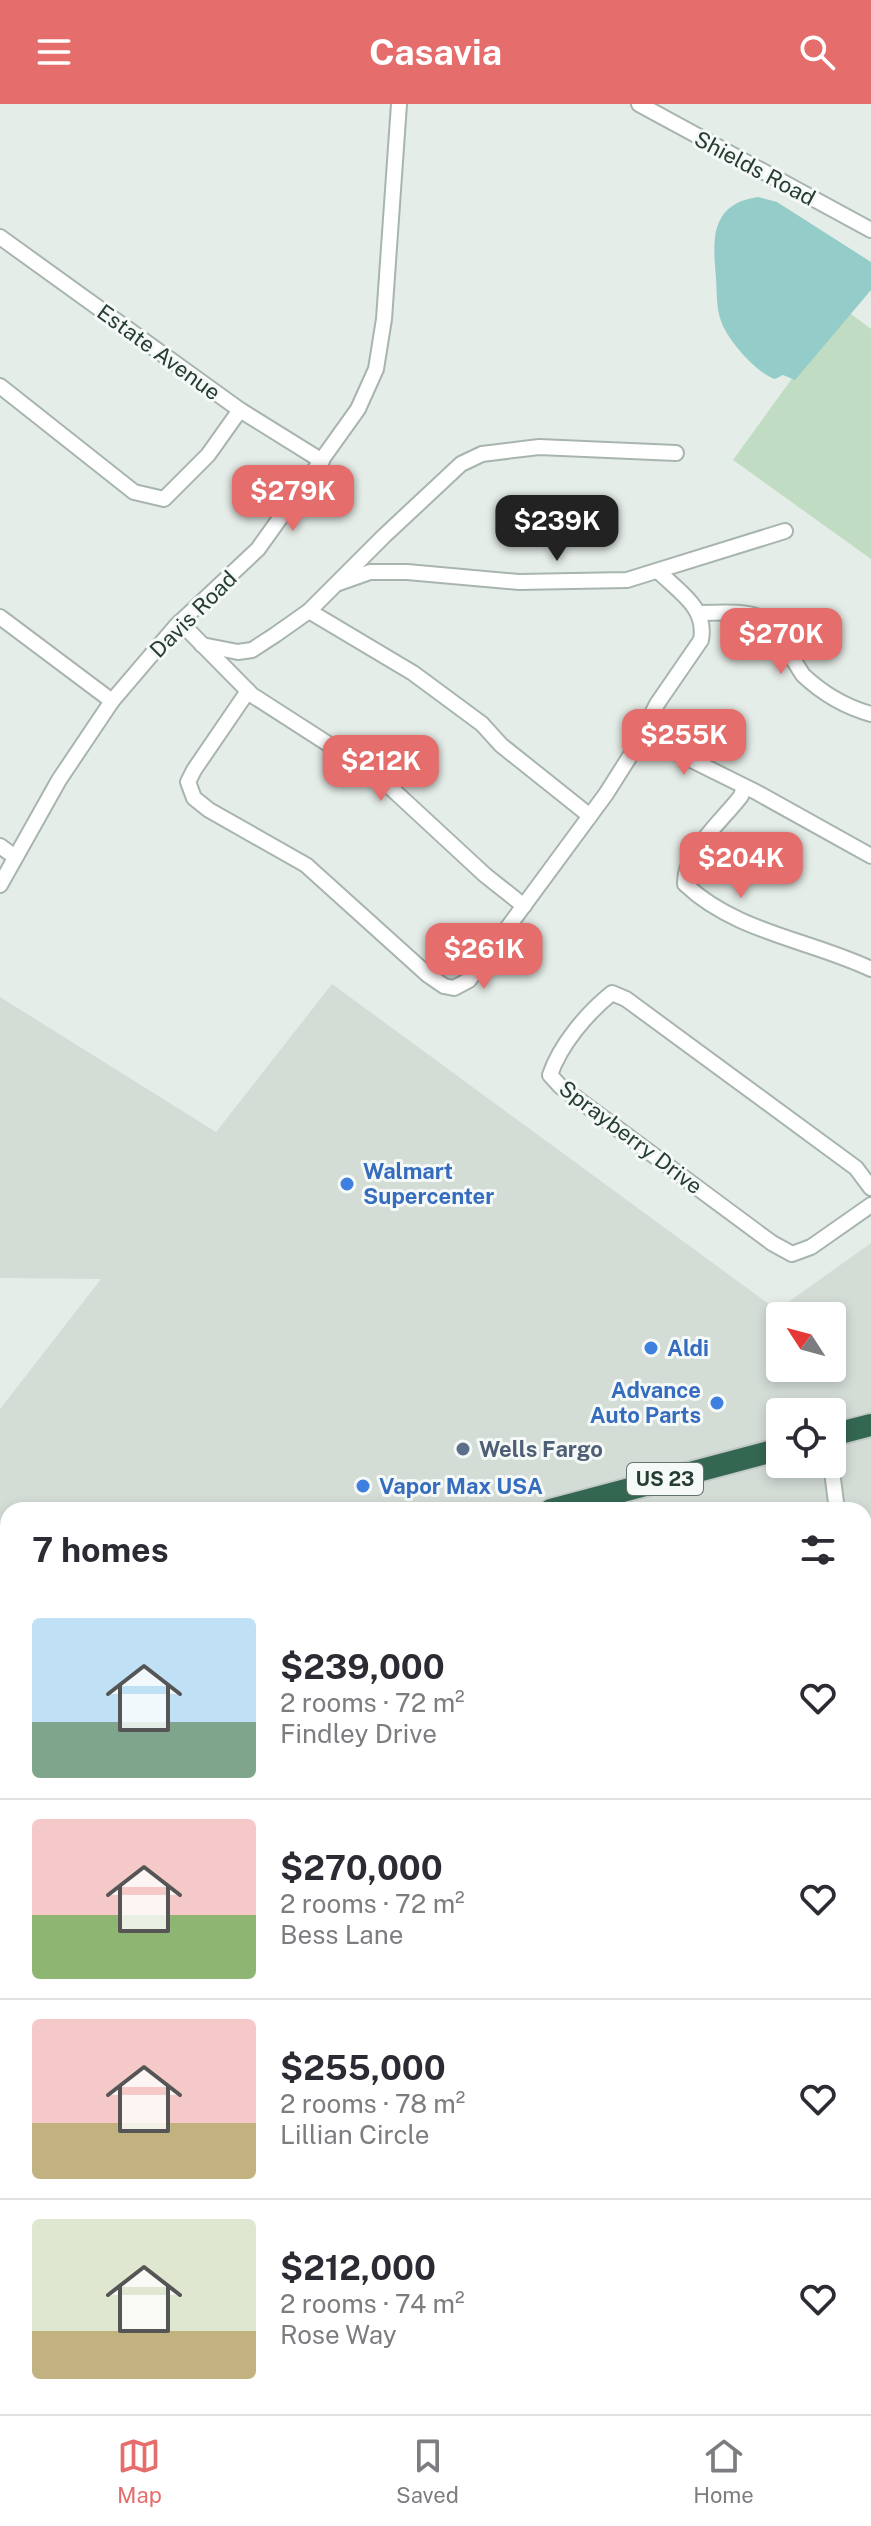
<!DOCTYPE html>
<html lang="en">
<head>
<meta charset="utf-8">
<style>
  :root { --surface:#fff; --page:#f7f7f7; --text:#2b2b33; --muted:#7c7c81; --line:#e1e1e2; --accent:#e56d6b }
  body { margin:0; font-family:"Public Sans",sans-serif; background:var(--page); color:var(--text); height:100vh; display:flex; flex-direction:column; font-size:30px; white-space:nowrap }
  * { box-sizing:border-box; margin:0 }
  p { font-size:26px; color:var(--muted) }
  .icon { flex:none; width:44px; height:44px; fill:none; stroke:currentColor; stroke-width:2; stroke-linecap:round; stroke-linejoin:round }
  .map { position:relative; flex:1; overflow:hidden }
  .sheet { position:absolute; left:0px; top:1398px; width:872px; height:912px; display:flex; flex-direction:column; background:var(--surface); border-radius:24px 24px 0 0; box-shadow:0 4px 12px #0003 }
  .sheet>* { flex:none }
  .needle { width:52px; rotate:306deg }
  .tools { position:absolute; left:766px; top:1198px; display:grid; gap:16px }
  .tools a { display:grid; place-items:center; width:80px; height:80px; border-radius:8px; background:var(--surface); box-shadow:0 4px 12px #0003; font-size:40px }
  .price { position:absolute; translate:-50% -68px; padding:0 18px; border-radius:16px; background:var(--accent); color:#fff; font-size:26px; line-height:52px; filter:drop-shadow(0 2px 4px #0008) }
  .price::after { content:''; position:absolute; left:50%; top:48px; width:24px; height:18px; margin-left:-12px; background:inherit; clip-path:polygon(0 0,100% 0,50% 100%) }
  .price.selected { background:#222; color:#fff }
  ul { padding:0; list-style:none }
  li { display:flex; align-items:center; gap:24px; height:200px; padding:0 32px }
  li+li { border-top:2px solid var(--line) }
  li span { display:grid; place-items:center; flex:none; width:224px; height:160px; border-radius:8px; color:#555 }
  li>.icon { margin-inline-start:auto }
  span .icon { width:96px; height:96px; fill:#fffc; stroke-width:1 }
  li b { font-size:34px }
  h2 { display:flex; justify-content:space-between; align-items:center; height:96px; padding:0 32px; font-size:34px }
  header { display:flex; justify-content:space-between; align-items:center; height:104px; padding:0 32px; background:var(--accent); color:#fff; font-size:36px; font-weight:700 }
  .tab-bar { display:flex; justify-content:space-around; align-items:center; height:112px; border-top:2px solid var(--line); background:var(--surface); font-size:22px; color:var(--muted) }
  .tab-bar a { display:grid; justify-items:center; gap:4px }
  .tab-bar .selected { color:var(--accent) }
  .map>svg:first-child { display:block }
  .built { fill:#d3ddd6; fill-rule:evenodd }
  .green { fill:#c0dcc2 }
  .water { fill:#93ccc8 }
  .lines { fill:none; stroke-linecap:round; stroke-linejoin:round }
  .minor-casing { stroke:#a8b5ae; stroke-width:18 }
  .major-casing { stroke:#c2c9c6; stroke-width:22 }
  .highway-casing { stroke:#c2c9c6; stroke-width:26 }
  .minor { stroke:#fff; stroke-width:14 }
  .major { stroke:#6e9e87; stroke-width:18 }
  .highway { stroke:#346751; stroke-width:22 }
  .shop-dot { fill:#3f7fe0; stroke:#f5f9f7; stroke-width:3 }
  .service-dot { fill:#5c6f8a; stroke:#f5f9f7; stroke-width:3 }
  .labels { text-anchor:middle; stroke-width:6; stroke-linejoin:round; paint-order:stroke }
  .shield { fill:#f5f9f7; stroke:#64756d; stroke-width:2 }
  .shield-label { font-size:20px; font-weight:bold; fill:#263d32 }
  .street-label { font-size:22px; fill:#263d32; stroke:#f5f9f7 }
  .shop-label { font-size:22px; font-weight:bold; fill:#366cbe; stroke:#f5f9f7; text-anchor:start }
  .service-label { font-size:22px; font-weight:bold; fill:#4e5e75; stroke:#f5f9f7; text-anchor:start }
</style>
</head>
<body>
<header><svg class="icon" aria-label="menu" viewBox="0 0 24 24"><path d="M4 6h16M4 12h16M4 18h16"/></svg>Casavia<svg class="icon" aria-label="search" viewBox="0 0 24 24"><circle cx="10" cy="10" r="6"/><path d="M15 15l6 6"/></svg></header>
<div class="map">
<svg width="871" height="2310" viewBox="0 0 871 2310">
  <rect width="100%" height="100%" fill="#e5ede8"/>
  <!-- built -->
  <path class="built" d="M 332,880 L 777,1206 L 871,1139 L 871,1577 L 864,1578 L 864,1406 L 8,1406 L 6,1964 L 8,2123 L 0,2134 L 0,1305 L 101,1175 L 0,1174 L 0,893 L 216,1028 ZM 780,1212 L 832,1212 L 832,1264 L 780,1264 ZM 780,1308 L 832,1308 L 832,1360 L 780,1360 Z"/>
  <!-- green -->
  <path class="green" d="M 843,204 L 871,225 L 871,455 L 733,356 Z"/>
  <!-- water -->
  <path class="water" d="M 758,93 L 777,98 L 871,158 L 871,186 L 795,276 L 783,271 L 775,275 C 756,269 727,235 721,217 C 716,204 717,188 716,174 C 713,137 709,100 758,93 Z"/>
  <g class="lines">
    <defs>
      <g id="minor">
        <path d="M 639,0 L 871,126"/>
        <path d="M 0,133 L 240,306 L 322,357"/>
        <path d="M 0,282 L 134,388 L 164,395 L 208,351 L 240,306"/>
        <path d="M 339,479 L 370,468 L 407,468 L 519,478 L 627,476 L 785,427"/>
        <path d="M 309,507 L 413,569 L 482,620 L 501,641 L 590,712"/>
        <path d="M 700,509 C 774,506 765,512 803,571 C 822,589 846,603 871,610"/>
        <path d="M 0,513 L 112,597"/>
        <path d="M 180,518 L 252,591 L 378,672 L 485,771 L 524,802"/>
        <path d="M 202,541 L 238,548 L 252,546 L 275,531 L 309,507 L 384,432 L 461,360 L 482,350 L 539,343 L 676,349"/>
        <path d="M 248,587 L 194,666 L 188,678 L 194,694 L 209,706 L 306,761 L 428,871 L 444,882 L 454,884 L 469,876 L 606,690 L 632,649 L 657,600 L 701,536 C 707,503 679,488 658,467"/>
        <path d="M 641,631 L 756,688 L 871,752"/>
        <path d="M 744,683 L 741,692 C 722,717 684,748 685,780 C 735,828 810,836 871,865"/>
        <path d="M 0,742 L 15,753"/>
        <path d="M 0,781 L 59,676 L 112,597 L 176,522 L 258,445 L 358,305 L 376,265 L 384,215 L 399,0"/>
        <path d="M 871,1084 L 856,1064 L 626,895 L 612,889 C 587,909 560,941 550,971 L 560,982 L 772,1139 L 792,1150 L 811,1143 L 871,1101"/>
        <path d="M 831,1360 L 837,1406"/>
        <path d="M 864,1582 L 871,1580"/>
        <path d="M 864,1604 L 871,1619"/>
        <path d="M 864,1719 L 871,1709"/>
        <path d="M 864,1775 L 871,1778"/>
        <path d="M 864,1884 L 871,1889"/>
        <path d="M 864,1963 L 871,1957"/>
        <path d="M 864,1978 L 871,1987"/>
        <path d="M 864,2013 L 871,2013"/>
        <path d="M 0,2021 L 8,2029"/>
        <path d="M 864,2211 L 871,2216"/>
        <path d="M 262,2302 L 265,2310"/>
        <path d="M 790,2302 L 791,2310"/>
        <path d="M 498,2310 L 498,2302"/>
        <path d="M 651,2310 L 651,2302"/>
      </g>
      <path id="major" d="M 0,1451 L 8,1452"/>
      <g id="highway">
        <path d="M 832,1331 L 871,1321"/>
        <path d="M 551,1406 L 780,1345"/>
        <path d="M 0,1464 L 8,1473"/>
        <path d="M 0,1512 L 8,1503"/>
        <path d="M 0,1535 L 8,1527"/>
      </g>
    </defs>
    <!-- minor casing -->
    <use href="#minor" class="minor-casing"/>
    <!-- major casing -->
    <use href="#major" class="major-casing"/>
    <!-- highway casing -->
    <use href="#highway" class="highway-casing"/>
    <!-- minor -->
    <use href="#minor" class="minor"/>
    <!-- major -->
    <use href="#major" class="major"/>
    <!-- highway -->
    <use href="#highway" class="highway"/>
  </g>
  <!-- markers -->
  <g class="shop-dot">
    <circle cx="347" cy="1080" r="8"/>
    <circle cx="651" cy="1244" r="8"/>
    <circle cx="717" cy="1299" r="8"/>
    <circle cx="363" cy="1382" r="8"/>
  </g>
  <circle class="service-dot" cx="463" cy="1345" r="8"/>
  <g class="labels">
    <!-- shield labels -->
    <rect class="shield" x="627" y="1359" width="76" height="32" rx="6"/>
    <g class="shield-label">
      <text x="665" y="1382">US 23</text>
    </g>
    <!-- street labels -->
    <g class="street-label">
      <text transform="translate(755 64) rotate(28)" y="8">Shields Road</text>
      <text transform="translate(159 248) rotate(36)" y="8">Estate Avenue</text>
      <text transform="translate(193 510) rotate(-45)" y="8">Davis Road</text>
      <text transform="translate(631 1033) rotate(37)" y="8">Sprayberry Drive</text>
    </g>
    <!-- shop labels -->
    <g class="shop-label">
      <text x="363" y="1075">Walmart<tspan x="363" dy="25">Supercenter</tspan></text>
      <text x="667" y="1252">Aldi</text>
      <text x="701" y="1294" text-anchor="end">Advance<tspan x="701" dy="25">Auto Parts</tspan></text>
      <text x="379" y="1390">Vapor Max USA</text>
    </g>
    <!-- service labels -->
    <g class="service-label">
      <text x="479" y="1353">Wells Fargo</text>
    </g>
  </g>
</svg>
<div class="tools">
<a><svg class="needle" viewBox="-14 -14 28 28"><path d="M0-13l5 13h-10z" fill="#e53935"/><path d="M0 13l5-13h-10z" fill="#7c7c81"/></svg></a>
<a><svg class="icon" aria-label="locate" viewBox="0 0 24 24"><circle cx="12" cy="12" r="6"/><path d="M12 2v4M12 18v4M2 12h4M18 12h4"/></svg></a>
</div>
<b class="price" style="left:293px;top:429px">$279K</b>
<b class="price selected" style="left:557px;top:459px">$239K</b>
<b class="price" style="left:781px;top:572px">$270K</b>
<b class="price" style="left:684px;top:673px">$255K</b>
<b class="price" style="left:381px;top:699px">$212K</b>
<b class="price" style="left:741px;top:796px">$204K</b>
<b class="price" style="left:484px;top:887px">$261K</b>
<section class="sheet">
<h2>7 homes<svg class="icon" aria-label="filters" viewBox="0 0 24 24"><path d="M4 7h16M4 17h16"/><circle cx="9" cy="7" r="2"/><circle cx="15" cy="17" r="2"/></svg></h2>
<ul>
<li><span style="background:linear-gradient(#bfe0f5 65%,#7fa58c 0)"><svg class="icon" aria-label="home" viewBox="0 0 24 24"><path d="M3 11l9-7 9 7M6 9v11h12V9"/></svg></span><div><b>$239,000</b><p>2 rooms · 72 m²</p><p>Findley Drive</p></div><svg class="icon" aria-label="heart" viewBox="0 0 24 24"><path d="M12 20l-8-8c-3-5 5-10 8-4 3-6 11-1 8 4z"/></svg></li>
<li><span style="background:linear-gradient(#f6c9c9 60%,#8fb573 0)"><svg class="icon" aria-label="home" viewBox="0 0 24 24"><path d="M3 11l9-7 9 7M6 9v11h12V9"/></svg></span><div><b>$270,000</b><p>2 rooms · 72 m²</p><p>Bess Lane</p></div><svg class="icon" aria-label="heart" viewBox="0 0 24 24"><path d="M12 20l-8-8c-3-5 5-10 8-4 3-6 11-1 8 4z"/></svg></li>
<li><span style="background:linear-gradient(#f6c9c9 65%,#c2b280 0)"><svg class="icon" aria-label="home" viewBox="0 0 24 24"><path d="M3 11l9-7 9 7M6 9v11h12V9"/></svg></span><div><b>$255,000</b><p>2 rooms · 78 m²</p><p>Lillian Circle</p></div><svg class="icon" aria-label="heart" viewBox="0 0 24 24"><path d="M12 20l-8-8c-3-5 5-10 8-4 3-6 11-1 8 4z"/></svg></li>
<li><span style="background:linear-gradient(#dfe7d0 70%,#c2b280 0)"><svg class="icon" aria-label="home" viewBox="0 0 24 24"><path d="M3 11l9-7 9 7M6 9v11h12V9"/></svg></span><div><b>$212,000</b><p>2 rooms · 74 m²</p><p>Rose Way</p></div><svg class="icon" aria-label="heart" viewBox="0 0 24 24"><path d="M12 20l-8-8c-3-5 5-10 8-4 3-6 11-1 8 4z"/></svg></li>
</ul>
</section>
</div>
<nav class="tab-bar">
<a class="selected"><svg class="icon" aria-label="map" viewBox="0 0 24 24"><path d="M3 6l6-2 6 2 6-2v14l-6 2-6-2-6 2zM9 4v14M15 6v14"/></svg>Map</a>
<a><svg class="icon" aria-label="saved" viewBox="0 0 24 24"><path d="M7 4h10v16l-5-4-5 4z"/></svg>Saved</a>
<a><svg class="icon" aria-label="home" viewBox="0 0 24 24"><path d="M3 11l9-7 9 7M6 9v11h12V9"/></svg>Home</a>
</nav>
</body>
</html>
